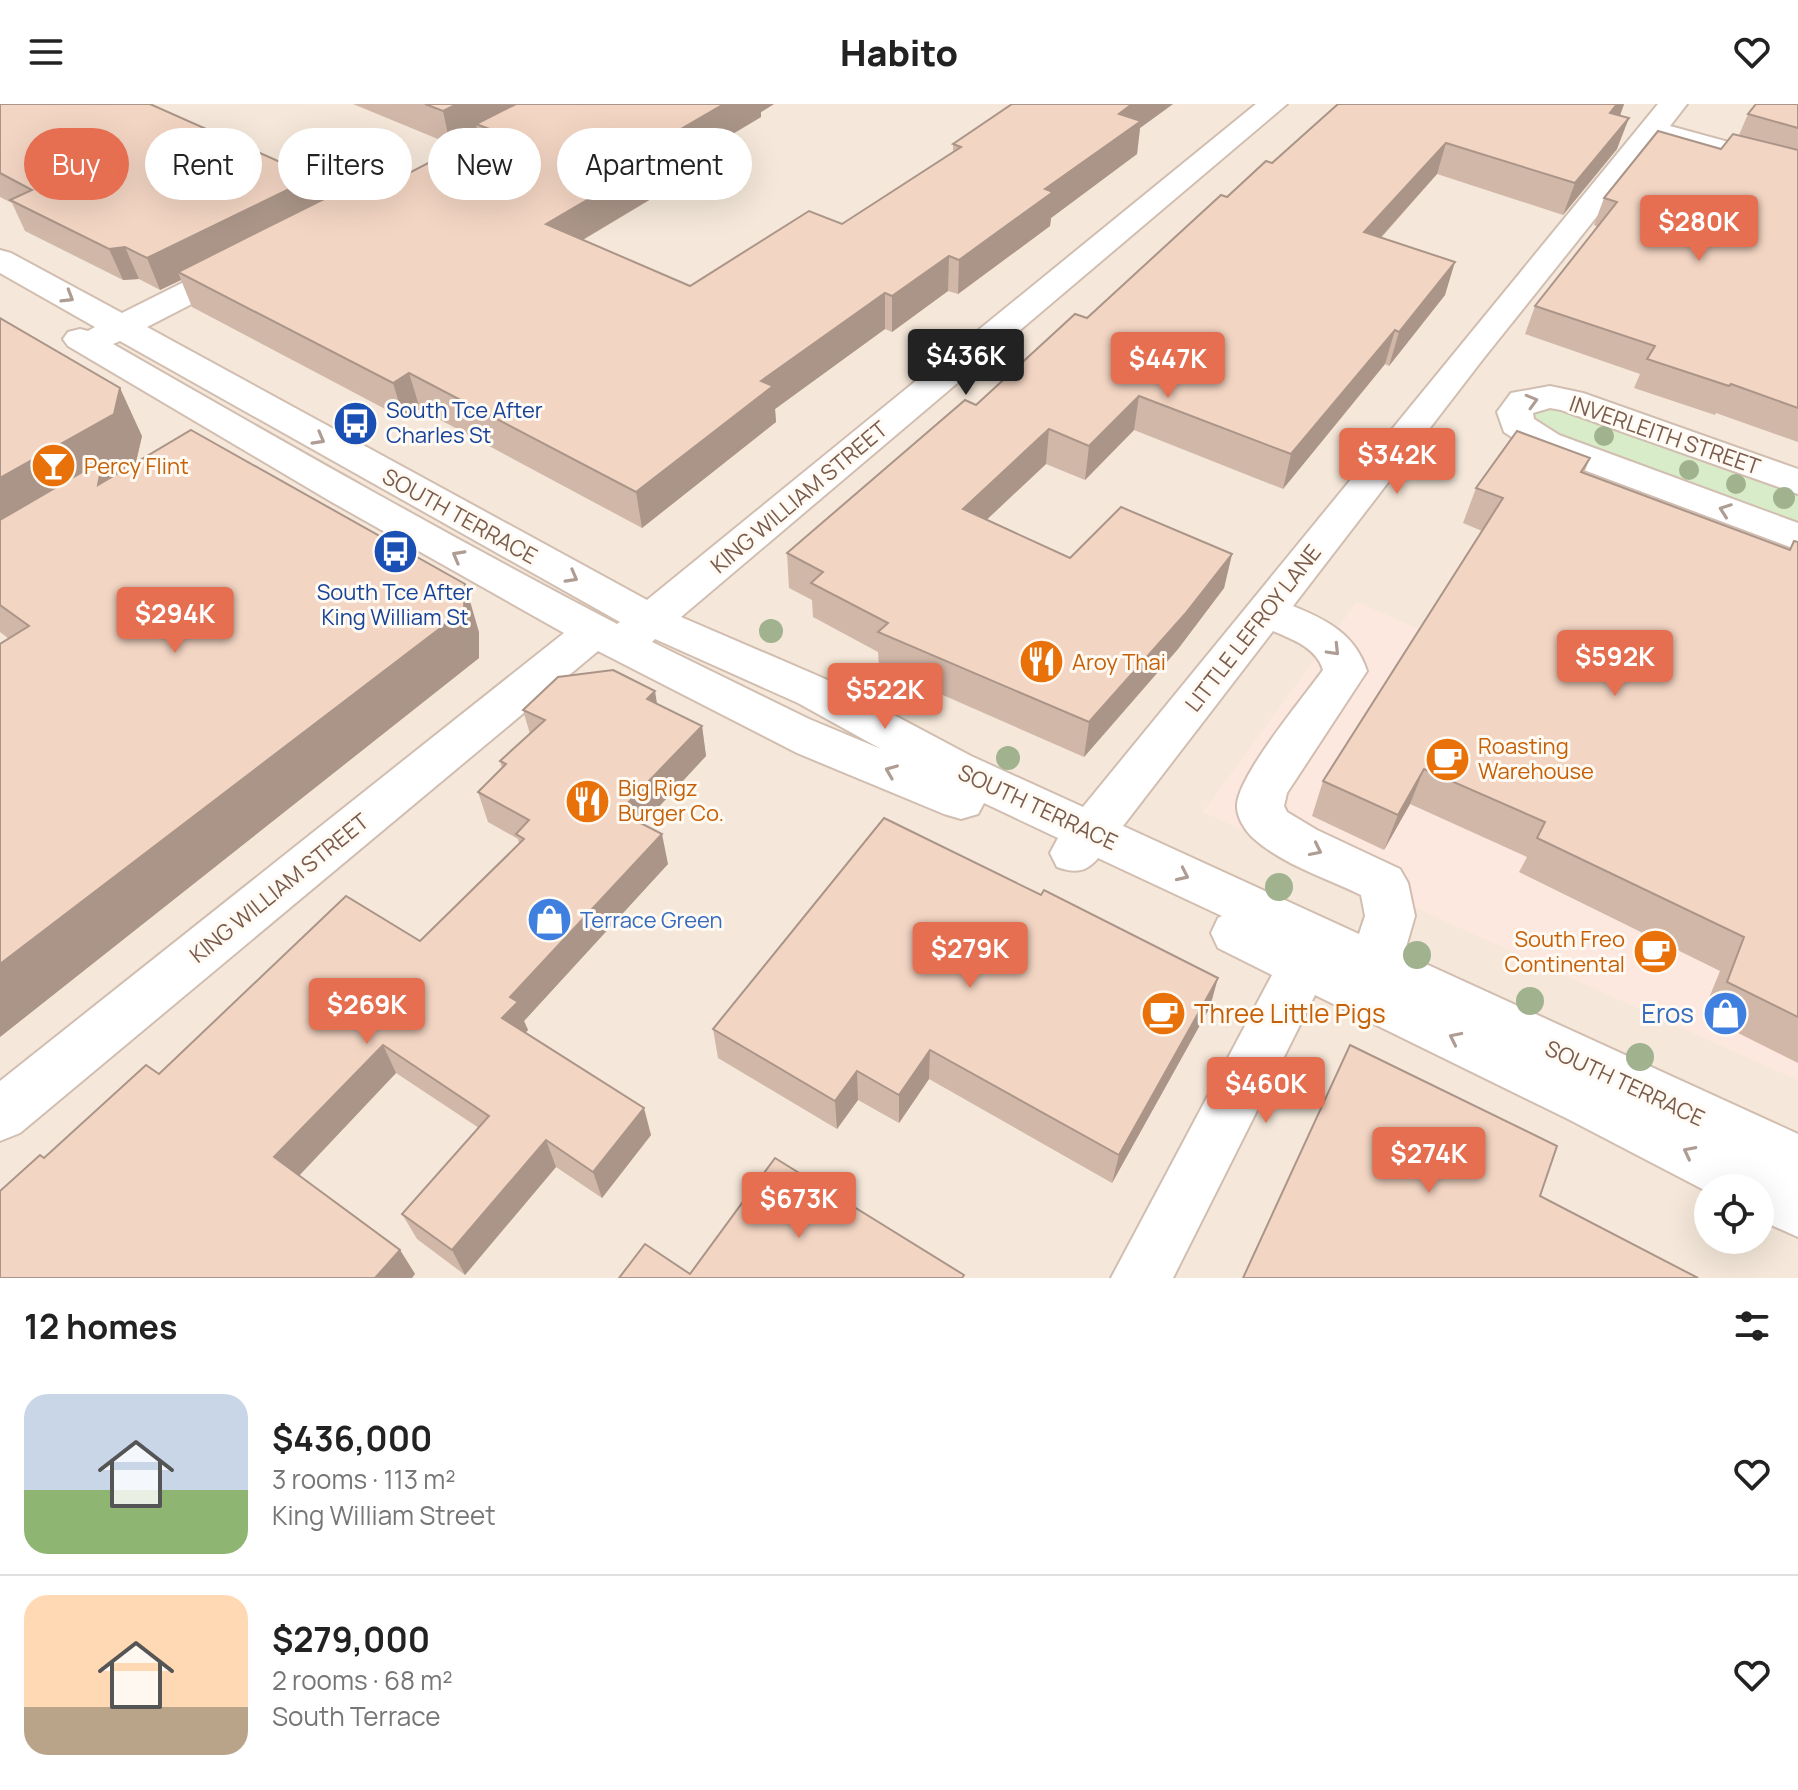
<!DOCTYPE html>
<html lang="en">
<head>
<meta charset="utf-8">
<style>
  :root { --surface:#fff; --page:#f6f6f6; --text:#222; --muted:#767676; --line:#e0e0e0; --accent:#e76f51 }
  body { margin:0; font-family:Manrope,sans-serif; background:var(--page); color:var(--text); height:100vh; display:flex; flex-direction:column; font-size:30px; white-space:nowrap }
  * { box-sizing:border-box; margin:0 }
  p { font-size:26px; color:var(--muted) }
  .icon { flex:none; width:44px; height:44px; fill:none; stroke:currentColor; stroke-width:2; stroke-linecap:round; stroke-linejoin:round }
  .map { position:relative; height:1174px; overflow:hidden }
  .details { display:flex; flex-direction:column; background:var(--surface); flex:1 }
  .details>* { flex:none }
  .top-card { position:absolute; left:24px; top:24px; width:800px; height:72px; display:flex; gap:16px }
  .controls { position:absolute; left:1694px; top:1070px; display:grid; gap:16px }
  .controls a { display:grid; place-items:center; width:80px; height:80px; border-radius:50%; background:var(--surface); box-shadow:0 8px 32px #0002; font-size:40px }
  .price { position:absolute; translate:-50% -68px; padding:0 18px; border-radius:8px; background:var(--accent); color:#fff; font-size:26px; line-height:52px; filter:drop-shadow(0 2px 4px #0008) }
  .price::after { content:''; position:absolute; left:50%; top:48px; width:24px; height:18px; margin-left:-12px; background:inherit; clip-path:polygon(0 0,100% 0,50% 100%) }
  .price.active { background:#222; color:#fff }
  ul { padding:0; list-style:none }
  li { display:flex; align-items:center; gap:24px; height:200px; padding:0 24px }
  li+li { border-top:2px solid var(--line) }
  li span { display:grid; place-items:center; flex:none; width:224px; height:160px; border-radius:24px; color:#555 }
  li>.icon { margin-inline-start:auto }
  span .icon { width:96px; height:96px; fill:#fffc; stroke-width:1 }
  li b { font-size:34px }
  h2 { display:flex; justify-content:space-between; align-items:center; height:96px; padding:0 24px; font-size:34px }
  .tag { padding:0 28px; border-radius:36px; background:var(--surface); box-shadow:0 8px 32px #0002; font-size:28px; line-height:72px }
  .tag.active { background:var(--accent); color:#fff }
  header { display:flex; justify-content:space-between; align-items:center; height:104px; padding:0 24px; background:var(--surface); font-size:36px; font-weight:800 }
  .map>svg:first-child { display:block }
  .residential { fill:#f5e8da; fill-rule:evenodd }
  .commercial { fill:#fde8e0 }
  .green { fill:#d8ecc9 }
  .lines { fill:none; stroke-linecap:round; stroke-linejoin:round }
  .minor-casing { stroke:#d1beb0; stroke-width:4 }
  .minor { fill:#fff; fill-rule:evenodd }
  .tree { fill:#a0b28e }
  .wall { fill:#d1b7a8 }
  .shaded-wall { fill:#aa9588 }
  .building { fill:#f3d5c3; stroke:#aa9588; stroke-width:2 }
  .oneway { stroke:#af9d94 }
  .labels { text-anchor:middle; stroke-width:6; stroke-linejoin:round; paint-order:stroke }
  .transit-label { font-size:22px; fill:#164399; stroke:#fffaf3; text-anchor:start }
  .street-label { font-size:22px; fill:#7a5c4d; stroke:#fffaf3 }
  .food-label { font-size:22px; fill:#c56008; stroke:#fffaf3; text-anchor:start }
  .shop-label { font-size:22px; fill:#366cbe; stroke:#fffaf3; text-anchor:start }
  .near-food-label { font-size:26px; fill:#c56008; stroke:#fffaf3; text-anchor:start }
  .near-shop-label { font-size:26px; fill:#366cbe; stroke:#fffaf3; text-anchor:end }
</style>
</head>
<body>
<header><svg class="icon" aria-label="menu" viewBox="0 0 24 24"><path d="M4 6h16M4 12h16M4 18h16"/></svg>Habito<svg class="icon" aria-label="heart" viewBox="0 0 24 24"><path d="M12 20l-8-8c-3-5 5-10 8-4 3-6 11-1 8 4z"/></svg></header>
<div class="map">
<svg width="1798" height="1174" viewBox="0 0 1798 1174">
  <rect width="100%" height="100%" fill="#fdf6ec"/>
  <!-- residential -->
  <path class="residential" d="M 0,0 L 1798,0 L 1798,1174 L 0,1174 ZM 1708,1084 L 1760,1084 L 1760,1136 L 1708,1136 Z"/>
  <!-- commercial -->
  <path class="commercial" d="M 1357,498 L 1798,694 L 1798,976 L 1203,708 Z"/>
  <!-- green -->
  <path class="green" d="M 1557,303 L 1798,389 L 1798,424 L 1548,332 L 1535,321 L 1533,311 L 1540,305 Z"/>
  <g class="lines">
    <defs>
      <g id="minor">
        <path d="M 1256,0 L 1287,0 L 681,513 L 830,577 L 971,652 L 1083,703 L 1658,0 L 1687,0 L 1670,22 L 1798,57 L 1798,75 L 1658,36 L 1483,255 L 1293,502 C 1327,516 1355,530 1367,567 L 1287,689 L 1284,702 L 1287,708 L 1317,726 L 1400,765 L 1408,779 L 1415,812 L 1404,850 L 1798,1030 L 1798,1133 L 1760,1116 L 1760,1084 L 1708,1084 L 1708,1088 L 1568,1015 L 1315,891 L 1173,1174 L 1111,1174 L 1272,871 L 1218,844 L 1211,829 L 1218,814 L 1222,812 L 1098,754 C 1086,769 1074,769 1057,763 L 1050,749 L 1058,734 L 984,699 L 978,710 L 961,715 L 944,710 L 797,649 L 598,547 L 20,1029 L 0,1037 L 0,977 L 564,529 L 330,397 L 68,242 L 63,235 L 68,228 L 80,225 L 88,227 L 95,223 L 0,169 L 0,146 L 11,149 L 122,209 L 228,156 L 239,153 L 250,156 L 255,163 L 250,170 L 147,223 L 647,496 ZM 120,237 L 620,518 L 617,520 C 447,431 280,336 113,240 ZM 1273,527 C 1292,535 1317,544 1323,566 C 1303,594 1240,669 1237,700 C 1236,712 1244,725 1252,733 C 1281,760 1326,774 1361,791 L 1365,812 L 1359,830 L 1123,722 ZM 655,535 L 798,599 L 881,645 L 809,615 L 652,538 Z"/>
        <path d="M 1550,282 L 1583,289 L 1798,365 L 1798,390 L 1561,306 L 1550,304 L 1533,309 L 1534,315 L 1559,331 L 1798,419 L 1798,446 L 1533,347 L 1504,328 L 1497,308 L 1511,289 Z"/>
      </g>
    </defs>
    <!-- minor casing -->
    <use href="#minor" class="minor-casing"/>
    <!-- minor -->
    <use href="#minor" class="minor"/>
  </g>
  <!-- trees -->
  <g class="tree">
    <circle cx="1604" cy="332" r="10"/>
    <circle cx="1689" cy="366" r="10"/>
    <circle cx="1736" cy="380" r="10"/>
    <circle cx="1784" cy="394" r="11"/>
    <circle cx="771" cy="527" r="12"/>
    <circle cx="872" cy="588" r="12"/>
    <circle cx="1008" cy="654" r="12"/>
    <circle cx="1279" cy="783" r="14"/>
    <circle cx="1417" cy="851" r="14"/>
    <circle cx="1530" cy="897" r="14"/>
    <circle cx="1640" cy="953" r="14"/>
  </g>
  <!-- wall -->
  <g class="wall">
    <path d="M 0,0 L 322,97 L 365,92 L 479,33 L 477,26 L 450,40 L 353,0 L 774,0 L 761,8 L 761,13 L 669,68 L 671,83 L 583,136 L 690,182 L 842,120 L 953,48 L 953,40 L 1012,0 L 1173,0 L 1140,24 L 1137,50 L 1051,114 L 1050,122 L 958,190 L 948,187 L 892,228 L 885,225 L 775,305 L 776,318 L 642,424 L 420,305 L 404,315 L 192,203 L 181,176 L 160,186 L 139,175 L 123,176 L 25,127 L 12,99 L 0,93 Z"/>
    <path d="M 1338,0 L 1624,0 L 1620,12 L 1617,45 L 1563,111 L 1437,70 L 1381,134 L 1445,191 L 1389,262 L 1385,260 L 1283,385 L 1134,326 L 1085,376 L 1046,360 L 987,415 L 1070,454 L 1232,450 L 1224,484 L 1178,545 L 1084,653 L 879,563 L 878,548 L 813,513 L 812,496 L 789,484 L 787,449 L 1087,214 L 1227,93 L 1272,59 Z"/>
    <path d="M 1798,0 L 1798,338 L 1716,309 L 1715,311 L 1634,284 L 1640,270 L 1525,230 L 1535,202 L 1598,123 L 1594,121 L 1604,94 L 1721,45 L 1739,31 L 1748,10 Z"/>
    <path d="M 0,214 L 142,332 L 136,358 L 112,373 L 479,528 L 479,554 L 0,933 L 0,540 L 9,535 L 0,528 Z"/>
    <path d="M 1590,354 L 1584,369 L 1789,446 L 1794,437 L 1798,438 L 1798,959 L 1702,911 L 1720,867 L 1519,768 L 1527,753 L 1410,700 L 1384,746 L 1312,712 L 1323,677 L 1482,427 L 1463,419 L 1476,384 Z"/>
    <path d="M 657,600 L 702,622 L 706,652 L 643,720 L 668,760 L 524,917 L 528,926 L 525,929 L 651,1031 L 602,1094 L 556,1063 L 465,1171 L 417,1135 L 402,1110 L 479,1024 L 396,969 L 299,1072 L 400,1146 L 415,1170 L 44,1054 L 159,970 L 420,837 L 519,739 L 518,735 L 488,718 L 478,688 L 502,664 L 500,657 L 530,630 L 523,606 Z"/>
    <path d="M 1210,903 L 1112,1079 L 929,975 L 899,1019 L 858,996 L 837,1025 L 718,954 L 713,925 Z"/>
  </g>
  <!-- shaded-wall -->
  <g class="shaded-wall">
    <path d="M 457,0 L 529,0 L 476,20 L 477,26 L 450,40 L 443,7 Z"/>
    <path d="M 724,0 L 774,0 L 761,8 L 761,13 L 669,68 L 671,83 L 552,154 L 546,120 L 650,43 Z"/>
    <path d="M 1132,0 L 1173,0 L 1140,24 L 1137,50 L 1051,114 L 1050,122 L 958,190 L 959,156 L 1045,85 L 1119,10 Z"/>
    <path d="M 1616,0 L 1624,0 L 1618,17 L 1610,9 Z"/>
    <path d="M 1629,14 L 1617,45 L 1563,111 L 1575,79 Z"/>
    <path d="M 1446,39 L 1437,70 L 1356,161 L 1364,128 Z"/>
    <path d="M 314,73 L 324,104 L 178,168 L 181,176 L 160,186 L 147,154 Z"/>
    <path d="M 125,143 L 139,175 L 123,176 L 109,145 Z"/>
    <path d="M 949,152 L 948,187 L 892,228 L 892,192 Z"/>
    <path d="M 1455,158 L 1445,191 L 1389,262 L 1399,228 Z"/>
    <path d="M 885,189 L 885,225 L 775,305 L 776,318 L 642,424 L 636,388 L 761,277 Z"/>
    <path d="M 1395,226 L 1385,260 L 1283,385 L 1291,350 Z"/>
    <path d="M 409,269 L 420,305 L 404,315 L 393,279 Z"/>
    <path d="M 120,284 L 142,332 L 136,358 L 112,372 L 127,404 L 0,438 L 0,374 Z"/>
    <path d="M 1139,292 L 1134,326 L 1085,376 L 1089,342 Z"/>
    <path d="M 1049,325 L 1046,360 L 962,439 L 963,405 Z"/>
    <path d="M 1232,450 L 1224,484 L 1178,545 L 1084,653 L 1089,618 Z"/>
    <path d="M 465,480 L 479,528 L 479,554 L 0,933 L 0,860 Z"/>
    <path d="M 655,587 L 660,618 L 647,595 Z"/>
    <path d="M 702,622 L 706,652 L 626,738 L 619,708 Z"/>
    <path d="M 1424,665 L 1410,700 L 1384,746 L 1398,711 Z"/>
    <path d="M 662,730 L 668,760 L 524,917 L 528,926 L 512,943 L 502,914 L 510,893 Z"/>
    <path d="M 1218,874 L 1210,903 L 1112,1079 L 1119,1051 Z"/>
    <path d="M 383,941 L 396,969 L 291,1080 L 274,1053 Z"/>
    <path d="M 930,946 L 929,975 L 899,1019 L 899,991 Z"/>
    <path d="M 857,967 L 858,996 L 837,1025 L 835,997 Z"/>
    <path d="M 644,1004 L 651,1031 L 602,1094 L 593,1068 Z"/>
    <path d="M 546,1036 L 556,1063 L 465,1171 L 452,1146 Z"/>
    <path d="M 400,1146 L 415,1170 L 412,1174 L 375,1174 Z"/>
  </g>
  <!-- building -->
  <g class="building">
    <path d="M 0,0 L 150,0 L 314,73 L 147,154 L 125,143 L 109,145 L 10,96 L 32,86 L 0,69 Z"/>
    <path d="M 425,0 L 457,0 L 443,7 Z"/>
    <path d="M 516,0 L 724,0 L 650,43 L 667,49 L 546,120 L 690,182 L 809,107 L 842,120 L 961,43 L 953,40 L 1012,0 L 1132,0 L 1119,10 L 1141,17 L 1045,85 L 1053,88 L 959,156 L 949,152 L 892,192 L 885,189 L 761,277 L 773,282 L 636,388 L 409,269 L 393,279 L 178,168 L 346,84 L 365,92 L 492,26 L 476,20 Z"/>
    <path d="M 1338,0 L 1617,0 L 1610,9 L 1629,14 L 1575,79 L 1446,39 L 1364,128 L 1455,158 L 1399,228 L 1395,226 L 1291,350 L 1139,292 L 1089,342 L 1049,325 L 963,405 L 1070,454 L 1121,403 L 1232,450 L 1185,510 L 1089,618 L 878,528 L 888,519 L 811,479 L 823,468 L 787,449 L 965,296 L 976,301 L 1075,210 L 1087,214 L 1221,91 L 1227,93 L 1266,57 L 1272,59 Z"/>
    <path d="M 1756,0 L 1798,0 L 1798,24 L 1748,10 Z"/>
    <path d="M 1658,27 L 1721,45 L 1733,30 L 1798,46 L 1798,304 L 1731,280 L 1729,282 L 1647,255 L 1655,242 L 1535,202 L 1617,98 L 1604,94 Z"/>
    <path d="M 0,214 L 120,284 L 114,310 L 0,374 Z"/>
    <path d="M 191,326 L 465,480 L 464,506 L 0,860 L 0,540 L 29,522 L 0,501 L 0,416 L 103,356 L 98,381 Z"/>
    <path d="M 1517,327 L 1590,354 L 1581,368 L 1790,446 L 1794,437 L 1798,438 L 1798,913 L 1727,878 L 1744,833 L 1537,734 L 1545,718 L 1424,665 L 1398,711 L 1323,677 L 1503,394 L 1476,384 Z"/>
    <path d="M 613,566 L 655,587 L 647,595 L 702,622 L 619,708 L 662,730 L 510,893 L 518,898 L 502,914 L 644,1004 L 593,1068 L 546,1036 L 452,1146 L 402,1110 L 489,1012 L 383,941 L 274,1053 L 400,1146 L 375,1174 L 0,1174 L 0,1087 L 40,1051 L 44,1054 L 146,961 L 159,970 L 346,792 L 420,837 L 524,735 L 516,730 L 529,716 L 478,688 L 506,660 L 500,657 L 545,616 L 523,606 L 558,573 Z"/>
    <path d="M 884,714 L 1041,791 L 1044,786 L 1218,874 L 1119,1051 L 930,946 L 899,991 L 857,967 L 835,997 L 713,925 Z"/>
    <path d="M 1350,941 L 1557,1042 L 1540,1092 L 1698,1174 L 1243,1174 Z"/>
    <path d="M 775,1054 L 964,1171 L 962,1174 L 619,1174 L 645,1140 L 690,1170 Z"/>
  </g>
  <!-- one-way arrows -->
  <defs><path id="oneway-chevron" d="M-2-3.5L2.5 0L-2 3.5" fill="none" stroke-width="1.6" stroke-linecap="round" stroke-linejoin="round" transform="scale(2)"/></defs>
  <g class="oneway">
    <use href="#oneway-chevron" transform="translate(68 193) rotate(31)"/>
    <use href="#oneway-chevron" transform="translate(1532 297) rotate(-16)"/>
    <use href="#oneway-chevron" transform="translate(319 335) rotate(29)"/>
    <use href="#oneway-chevron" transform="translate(1725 406) rotate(-160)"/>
    <use href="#oneway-chevron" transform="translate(458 452) rotate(-151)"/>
    <use href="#oneway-chevron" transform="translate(572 473) rotate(29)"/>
    <use href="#oneway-chevron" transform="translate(1334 546) rotate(46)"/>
    <use href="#oneway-chevron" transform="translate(891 667) rotate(-158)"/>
    <use href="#oneway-chevron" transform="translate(1316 746) rotate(26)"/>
    <use href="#oneway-chevron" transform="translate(1183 771) rotate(25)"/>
    <use href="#oneway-chevron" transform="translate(1455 934) rotate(-154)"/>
    <use href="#oneway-chevron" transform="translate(1689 1048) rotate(-153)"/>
  </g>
  <!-- icons -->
  <defs>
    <symbol id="bus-disc" viewBox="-11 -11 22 22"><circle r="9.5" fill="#1a4fb4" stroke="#fffaf3"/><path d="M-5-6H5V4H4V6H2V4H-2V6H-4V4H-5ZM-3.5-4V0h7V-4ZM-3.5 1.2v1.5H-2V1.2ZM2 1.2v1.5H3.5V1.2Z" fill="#fff"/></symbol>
    <symbol id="bar-disc" viewBox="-11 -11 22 22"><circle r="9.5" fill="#e8710a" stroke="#fffaf3"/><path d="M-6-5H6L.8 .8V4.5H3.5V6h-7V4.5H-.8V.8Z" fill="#fff"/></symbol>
    <symbol id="restaurant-disc" viewBox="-11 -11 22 22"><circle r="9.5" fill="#e8710a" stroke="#fffaf3"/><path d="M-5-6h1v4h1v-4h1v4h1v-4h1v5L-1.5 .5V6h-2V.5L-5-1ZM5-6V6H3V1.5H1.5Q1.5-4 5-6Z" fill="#fff"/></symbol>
    <symbol id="cafe-disc" viewBox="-11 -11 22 22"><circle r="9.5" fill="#e8710a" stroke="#fffaf3"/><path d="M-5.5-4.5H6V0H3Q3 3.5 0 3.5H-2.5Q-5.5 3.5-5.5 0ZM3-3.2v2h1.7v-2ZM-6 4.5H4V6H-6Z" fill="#fff"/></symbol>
    <symbol id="shop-disc" viewBox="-11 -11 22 22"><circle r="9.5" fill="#3f7fe0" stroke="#fffaf3"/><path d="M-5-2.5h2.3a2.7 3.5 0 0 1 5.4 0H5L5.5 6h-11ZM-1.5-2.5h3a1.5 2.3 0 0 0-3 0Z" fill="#fff"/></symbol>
  </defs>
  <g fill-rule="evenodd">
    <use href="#bus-disc" x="330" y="294" width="51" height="51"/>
    <use href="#bar-disc" x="28" y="336" width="51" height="51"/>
    <use href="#bus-disc" x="370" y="422" width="51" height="51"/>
    <use href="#restaurant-disc" x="1016" y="532" width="51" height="51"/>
    <use href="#cafe-disc" x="1422" y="630" width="51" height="51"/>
    <use href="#restaurant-disc" x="562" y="672" width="51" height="51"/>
    <use href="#shop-disc" x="524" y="790" width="51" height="51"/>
    <use href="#cafe-disc" x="1630" y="822" width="51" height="51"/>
    <use href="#cafe-disc" x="1138" y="884" width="51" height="51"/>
    <use href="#shop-disc" x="1700" y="884" width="51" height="51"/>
  </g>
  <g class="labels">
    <!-- transit labels -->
    <g class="transit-label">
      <text x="386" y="314">South Tce After<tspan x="386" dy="25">Charles St</tspan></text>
      <text x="395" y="496" text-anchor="middle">South Tce After<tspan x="395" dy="25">King William St</tspan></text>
    </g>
    <!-- street labels -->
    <g class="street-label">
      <text transform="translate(1665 331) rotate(19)" y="8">INVERLEITH STREET</text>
      <text transform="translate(799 393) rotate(-40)" y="8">KING WILLIAM STREET</text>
      <text transform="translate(460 412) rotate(29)" y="8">SOUTH TERRACE</text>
      <text transform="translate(1253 524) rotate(-52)" y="8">LITTLE LEFROY LANE</text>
      <text transform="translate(1038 703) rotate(25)" y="8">SOUTH TERRACE</text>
      <text transform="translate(279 784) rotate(-39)" y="8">KING WILLIAM STREET</text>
      <text transform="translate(1625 979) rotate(25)" y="8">SOUTH TERRACE</text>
    </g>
    <!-- food labels -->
    <g class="food-label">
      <text x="84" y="370">Percy Flint</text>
      <text x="1072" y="566">Aroy Thai</text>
      <text x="1478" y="650">Roasting<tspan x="1478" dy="25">Warehouse</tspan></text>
      <text x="618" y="692">Big Rigz<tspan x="618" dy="25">Burger Co.</tspan></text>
      <text x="1625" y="843" text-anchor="end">South Freo<tspan x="1625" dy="25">Continental</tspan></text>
    </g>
    <!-- shop labels -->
    <g class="shop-label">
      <text x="580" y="824">Terrace Green</text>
    </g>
    <!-- near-food labels -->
    <g class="near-food-label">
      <text x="1194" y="919">Three Little Pigs</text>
    </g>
    <!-- near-shop labels -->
    <g class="near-shop-label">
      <text x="1694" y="919">Eros</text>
    </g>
  </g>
</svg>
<div class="controls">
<a><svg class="icon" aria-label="locate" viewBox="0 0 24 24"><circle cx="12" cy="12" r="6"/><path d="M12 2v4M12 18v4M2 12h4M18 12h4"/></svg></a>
</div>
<b class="price" style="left:1699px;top:159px">$280K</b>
<b class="price active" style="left:966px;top:293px">$436K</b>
<b class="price" style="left:1168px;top:296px">$447K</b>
<b class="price" style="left:1397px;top:392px">$342K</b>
<b class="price" style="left:175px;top:551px">$294K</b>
<b class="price" style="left:1615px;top:594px">$592K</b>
<b class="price" style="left:885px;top:627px">$522K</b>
<b class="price" style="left:970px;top:886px">$279K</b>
<b class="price" style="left:367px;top:942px">$269K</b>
<b class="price" style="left:1266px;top:1021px">$460K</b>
<b class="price" style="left:1429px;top:1091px">$274K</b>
<b class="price" style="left:799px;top:1136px">$673K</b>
<div class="top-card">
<a class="tag active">Buy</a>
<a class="tag">Rent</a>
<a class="tag">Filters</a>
<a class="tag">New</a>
<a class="tag">Apartment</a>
</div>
</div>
<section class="details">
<h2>12 homes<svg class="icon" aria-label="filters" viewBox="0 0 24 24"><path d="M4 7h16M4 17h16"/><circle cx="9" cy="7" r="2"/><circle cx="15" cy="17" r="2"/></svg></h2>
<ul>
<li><span style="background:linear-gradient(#c9d6e8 60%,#8fb573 0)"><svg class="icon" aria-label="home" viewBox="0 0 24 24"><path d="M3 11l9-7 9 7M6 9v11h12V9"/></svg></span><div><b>$436,000</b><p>3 rooms · 113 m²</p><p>King William Street</p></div><svg class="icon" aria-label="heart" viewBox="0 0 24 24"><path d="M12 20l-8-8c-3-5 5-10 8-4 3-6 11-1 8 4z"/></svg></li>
<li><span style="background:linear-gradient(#ffd9b3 70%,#b9a48a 0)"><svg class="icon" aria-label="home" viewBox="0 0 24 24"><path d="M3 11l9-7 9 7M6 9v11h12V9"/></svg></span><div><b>$279,000</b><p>2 rooms · 68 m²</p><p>South Terrace</p></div><svg class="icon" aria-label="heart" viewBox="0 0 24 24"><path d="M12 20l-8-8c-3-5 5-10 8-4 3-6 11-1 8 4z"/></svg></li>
</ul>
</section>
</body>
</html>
